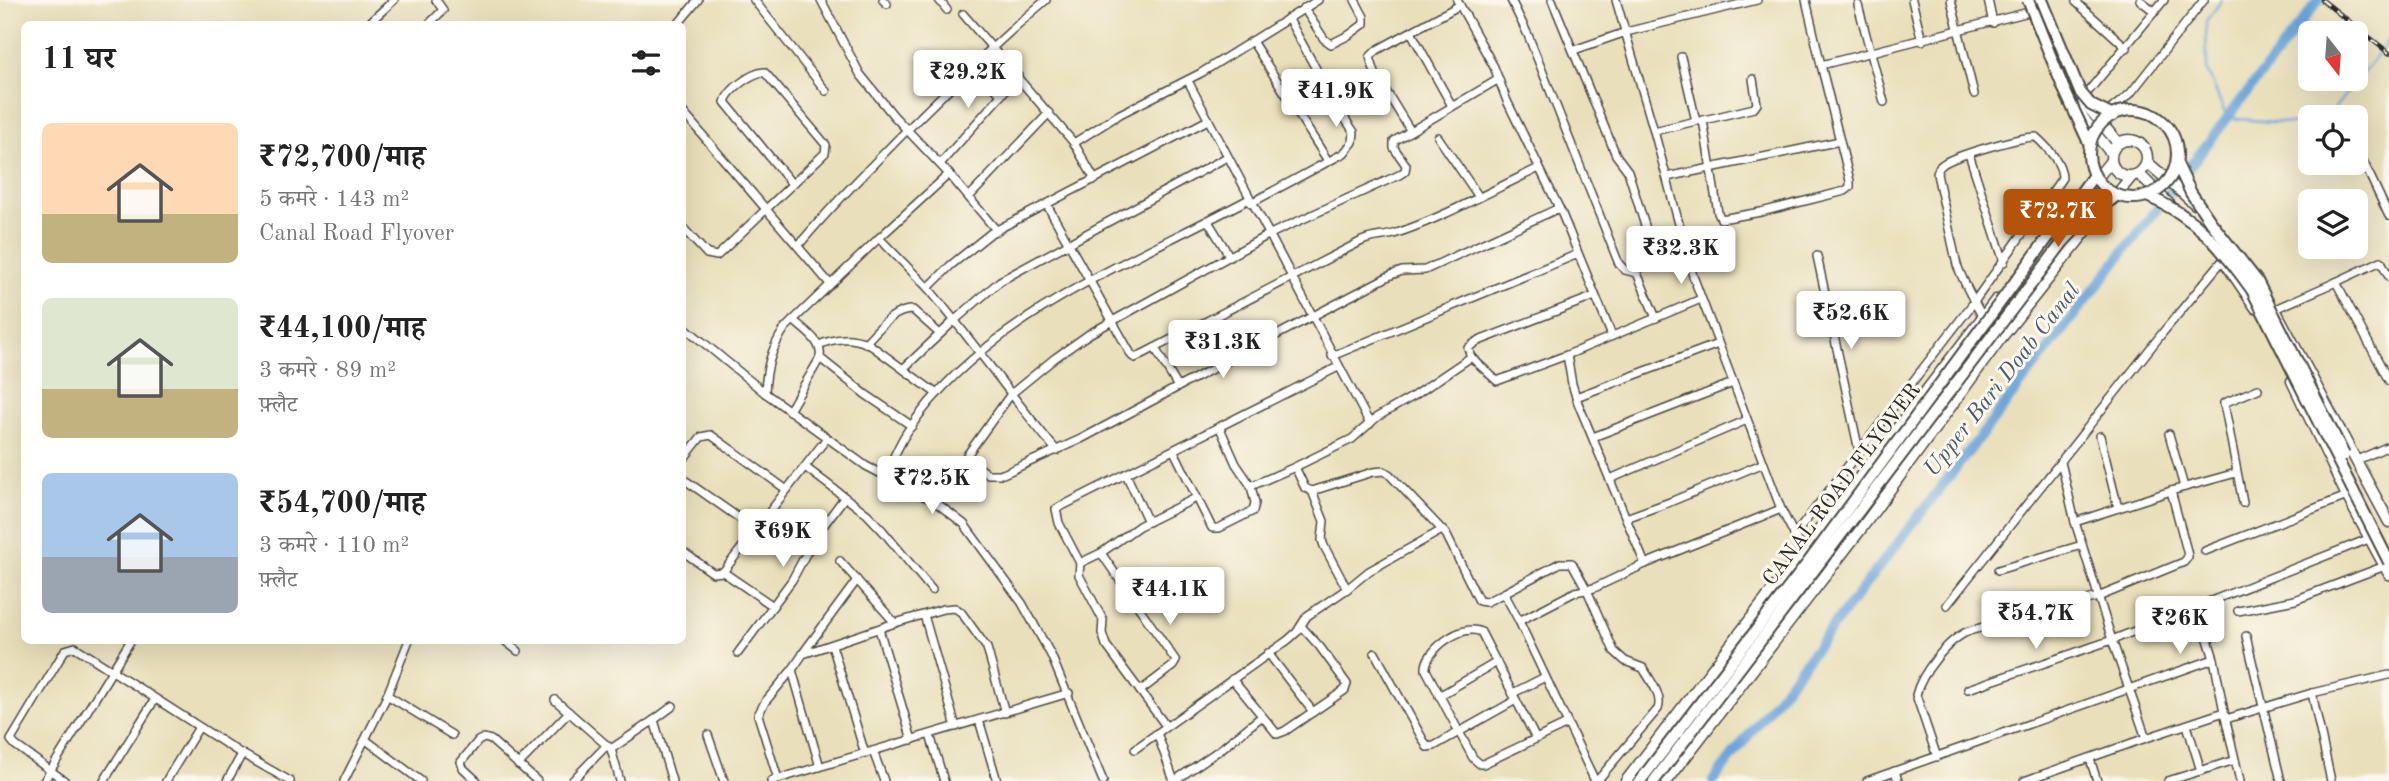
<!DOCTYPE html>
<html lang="hi">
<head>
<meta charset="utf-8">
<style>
  :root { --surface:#fff; --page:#f2f2f2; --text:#222; --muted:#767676; --accent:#b45309 }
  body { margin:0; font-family:"Old Standard TT","Noto Serif Devanagari",serif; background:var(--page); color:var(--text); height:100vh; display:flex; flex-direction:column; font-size:26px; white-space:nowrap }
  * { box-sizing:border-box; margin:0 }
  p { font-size:23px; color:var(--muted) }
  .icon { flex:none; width:38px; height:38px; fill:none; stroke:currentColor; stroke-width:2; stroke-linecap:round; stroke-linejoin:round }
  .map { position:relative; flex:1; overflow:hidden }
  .side { position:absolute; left:21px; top:21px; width:665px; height:623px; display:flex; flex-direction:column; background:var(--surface); border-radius:10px; box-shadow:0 7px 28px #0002 }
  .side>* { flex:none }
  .needle { width:46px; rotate:163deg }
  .controls { position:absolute; left:2298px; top:21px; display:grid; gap:14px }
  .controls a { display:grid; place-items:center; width:70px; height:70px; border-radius:10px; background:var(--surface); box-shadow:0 7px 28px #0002; font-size:35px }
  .price { position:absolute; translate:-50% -60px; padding:0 16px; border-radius:7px; background:#fff; color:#222; font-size:23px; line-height:46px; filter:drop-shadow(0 2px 4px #0008) }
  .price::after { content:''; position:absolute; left:50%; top:42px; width:21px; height:16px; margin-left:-10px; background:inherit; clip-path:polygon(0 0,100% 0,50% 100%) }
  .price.selected { background:var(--accent); color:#fff }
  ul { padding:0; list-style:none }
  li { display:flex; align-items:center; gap:21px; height:175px; padding:0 21px }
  li span { display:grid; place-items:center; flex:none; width:196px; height:140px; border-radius:10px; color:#555 }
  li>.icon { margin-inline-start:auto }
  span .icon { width:84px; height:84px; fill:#fffc; stroke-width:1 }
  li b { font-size:30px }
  h2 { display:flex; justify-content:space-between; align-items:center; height:84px; padding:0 21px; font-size:30px }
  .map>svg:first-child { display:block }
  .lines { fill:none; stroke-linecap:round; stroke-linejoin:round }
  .stream { stroke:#6aa3d9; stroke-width:2.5 }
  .canal { stroke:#6aa3d9; stroke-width:10 }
  .street-casing { stroke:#484640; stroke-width:10 }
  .secondary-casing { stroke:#484640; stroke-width:13 }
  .street { stroke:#fff; stroke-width:7 }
  .secondary { stroke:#fff; stroke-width:10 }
  .rail-casing { stroke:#2b2b2b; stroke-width:5 }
  .rail { stroke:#fbf7ec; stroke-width:2.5; stroke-dasharray:8; stroke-linecap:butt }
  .primary-bridge-casing { stroke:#484640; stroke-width:14; stroke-linecap:butt }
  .primary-bridge { stroke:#fff; stroke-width:10 }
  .labels { text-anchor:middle; stroke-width:6; stroke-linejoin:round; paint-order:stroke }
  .street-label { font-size:21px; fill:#2b2b2b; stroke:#fbf7ec }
  .water-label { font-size:23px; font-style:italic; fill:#445b71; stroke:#fbf7ec }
</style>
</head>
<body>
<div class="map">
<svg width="2389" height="781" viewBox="0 0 2389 781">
  <rect width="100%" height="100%" fill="#fbf7ec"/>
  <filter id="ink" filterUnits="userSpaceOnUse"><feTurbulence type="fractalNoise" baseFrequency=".0143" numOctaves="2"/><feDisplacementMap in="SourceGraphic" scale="14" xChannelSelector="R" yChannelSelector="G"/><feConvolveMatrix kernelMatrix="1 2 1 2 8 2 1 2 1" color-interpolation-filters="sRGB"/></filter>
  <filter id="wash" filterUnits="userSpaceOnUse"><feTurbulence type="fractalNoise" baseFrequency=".00686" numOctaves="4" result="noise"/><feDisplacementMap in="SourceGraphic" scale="28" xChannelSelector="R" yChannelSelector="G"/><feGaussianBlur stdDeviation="1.57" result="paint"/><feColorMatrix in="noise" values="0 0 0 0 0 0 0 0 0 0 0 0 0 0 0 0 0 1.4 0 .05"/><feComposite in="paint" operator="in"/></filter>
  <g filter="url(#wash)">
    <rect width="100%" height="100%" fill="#e9dfba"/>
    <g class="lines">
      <!-- stream -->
      <g class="stream">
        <path d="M 2222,0 L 2206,21 L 2207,70 L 2227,118 L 2296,124 L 2310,120"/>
        <path d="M 2321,117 L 2329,115 L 2389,40"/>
      </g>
      <!-- canal -->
      <path class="canal" d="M 1713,781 L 2319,0"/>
    </g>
  </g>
  <g filter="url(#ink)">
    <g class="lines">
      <defs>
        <g id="street">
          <path d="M 754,0 L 826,91"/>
          <path d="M 821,0 L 860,74 L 893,115 L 949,174 L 997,231"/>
          <path d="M 883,0 L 887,4"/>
          <path d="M 939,0 L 947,10"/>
          <path d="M 1457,0 L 1494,67 L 1507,101 L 1562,214 L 1612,336"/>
          <path d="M 1511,0 L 1528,35 L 1619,264 L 1625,270 L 1637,273 L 1656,318"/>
          <path d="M 1552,0 L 1616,155 L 1628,171 L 1655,258"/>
          <path d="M 1616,0 L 1654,131 L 1693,276 L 1781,509 L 1802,550"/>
          <path d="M 1806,0 L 1821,65 L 2029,12"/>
          <path d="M 1912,0 L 1922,41"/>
          <path d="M 1951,0 L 1974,94"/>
          <path d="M 1988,0 L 1993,23"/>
          <path d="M 2140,0 L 2155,12"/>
          <path d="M 2076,2 L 2127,48"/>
          <path d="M 1858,5 L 1884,102"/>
          <path d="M 1304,8 L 1324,39 L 1331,44 L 1349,35 L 1364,24 L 1364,17 L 1355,0"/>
          <path d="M 963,14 L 1074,143 L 1095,180"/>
          <path d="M 368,24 L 394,0"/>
          <path d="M 429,24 L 443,10 L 436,0"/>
          <path d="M 678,24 L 698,0"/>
          <path d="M 1411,32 L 1452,106"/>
          <path d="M 1252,41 L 1328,161"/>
          <path d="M 1574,50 L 1626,32 L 1757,0"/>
          <path d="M 974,65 L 1001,95"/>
          <path d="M 1188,81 L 1370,424"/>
          <path d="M 2082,99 L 2164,0"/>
          <path d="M 682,111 L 830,284"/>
          <path d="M 2104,115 L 2130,94 L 2204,0"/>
          <path d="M 1703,120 L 1718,213 L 1721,219 L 1761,212 L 1845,191 L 1850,187 L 1850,181 L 1821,65"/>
          <path d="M 1700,121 L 1754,108 L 1757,104 L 1753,79"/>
          <path d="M 1410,130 L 1375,73 L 1370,57 L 1377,50 L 1460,5"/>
          <path d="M 1654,131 L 1696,121 L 1681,57"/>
          <path d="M 1438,137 L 1479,197"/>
          <path d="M 1074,143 L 1120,114 L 1201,73 L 1318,0"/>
          <path d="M 2356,146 L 2389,216"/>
          <path d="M 1969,154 L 2004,262"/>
          <path d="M 940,164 L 1018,76"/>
          <path d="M 1667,177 L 1840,141"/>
          <path d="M 969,197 L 1049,113"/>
          <path d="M 1251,203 L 1344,153 L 1353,142 L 1354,132 L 1337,107 L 1288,18"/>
          <path d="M 1047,205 L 1132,356 L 1135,358 L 1362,241 C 1373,236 1383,237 1394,234 C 1443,218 1492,190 1539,168"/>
          <path d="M 1208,221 L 1230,257"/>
          <path d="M 682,227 L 707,254 L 717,256 L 825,153 L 826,145 L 767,75 L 764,72 C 751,73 728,90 725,102 L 792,184"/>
          <path d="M 879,238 L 949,174"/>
          <path d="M 798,246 C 829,208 863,175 897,140 C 946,91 994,44 1046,0"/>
          <path d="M 1817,256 L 1859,451"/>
          <path d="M 2336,282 L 2381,261 L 2389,277"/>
          <path d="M 928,288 C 973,341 1012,398 1057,451"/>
          <path d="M 1701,299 L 1567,355 L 1572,384 L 1578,403 L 1645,564 L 1781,509"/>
          <path d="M 2275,309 L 2336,282 L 2389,381"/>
          <path d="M 682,325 L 765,393 L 866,466 L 934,501 L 964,524 L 1022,603 L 1051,655 L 1103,781"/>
          <path d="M 865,343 C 878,330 893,309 913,310 L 940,334"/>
          <path d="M 819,345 C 837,337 852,337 869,344 L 937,394"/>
          <path d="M 1155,348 L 1178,387 L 1391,275 L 1402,271 L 1425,270 L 1559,208"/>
          <path d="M 1332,356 L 1578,254"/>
          <path d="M 1471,357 L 1468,348 L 1476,342 L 1595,296"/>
          <path d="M 820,358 L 865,394 L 912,426"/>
          <path d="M 904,368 L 955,320 L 1000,281 L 1227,157"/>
          <path d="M 765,393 C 766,368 771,349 785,328 L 879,238 L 928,288 L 951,265 L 991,233 L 1208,120"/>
          <path d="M 1576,397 L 1718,344"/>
          <path d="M 789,411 L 820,358 C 823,341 804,330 793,320"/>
          <path d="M 1220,428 L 1236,464 L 1251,486 L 1295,467"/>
          <path d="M 2169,434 L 2184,487"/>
          <path d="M 2100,436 L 2118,508"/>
          <path d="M 1593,437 L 1733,383"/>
          <path d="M 1174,451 L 1212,528 L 1219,528 L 1253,511 L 1255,503 L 1251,486"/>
          <path d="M 966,458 L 988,474 L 1003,474 L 1081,439 L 1178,387"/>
          <path d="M 2357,460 L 2389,446"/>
          <path d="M 682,461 L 701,437 L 711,435 L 787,490"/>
          <path d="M 2061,462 L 2075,522"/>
          <path d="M 805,467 L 867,514 L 883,531 L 932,590"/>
          <path d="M 1126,474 L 1148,522"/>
          <path d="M 885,476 C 892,461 898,446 907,432 C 983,317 1132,262 1249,199"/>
          <path d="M 682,478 L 756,530"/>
          <path d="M 1610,479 L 1747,420"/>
          <path d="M 934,501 L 1011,394 L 1055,358 L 1089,334 L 1268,235 L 1399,175 L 1405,171 L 1406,165 L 1394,148 L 1394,141 L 1499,79"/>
          <path d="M 2243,503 L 2224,403 L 2258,389"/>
          <path d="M 1626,518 L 1670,502 L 1764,463"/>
          <path d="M 1794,536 L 1974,302 L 2062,178 C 2062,162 2047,147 2036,137 C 2022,136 1954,156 1943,164 C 1938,168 1939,168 1937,174 L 1957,265 C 1964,283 1973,300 1982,316"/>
          <path d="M 682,551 L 713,573 L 723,572 L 827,438"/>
          <path d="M 2205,551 L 2347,496"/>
          <path d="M 1101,553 L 1176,661 L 1173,666 L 1140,691"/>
          <path d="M 840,561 L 895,623"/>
          <path d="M 1080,563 L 1101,553 L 1139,526 L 1196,498"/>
          <path d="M 1998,570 L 2082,545"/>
          <path d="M 723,572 L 773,606"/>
          <path d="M 1347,589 L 1369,571 L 1442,530"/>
          <path d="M 1504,593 L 1486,602 L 1479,601 L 1446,534 L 1389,474 L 1384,471 L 1373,472 L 1312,491 L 1305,488 L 1295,467 L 1352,439 L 1377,417 L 1412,397 L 1471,357 L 1497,381 L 1567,355"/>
          <path d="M 1947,605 L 2164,331 L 2223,260"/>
          <path d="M 2238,611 L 2295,600 L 2385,566"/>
          <path d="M 924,615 L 956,727"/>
          <path d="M 1519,621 L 1504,593 L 1560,563 L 1572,563 L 1587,590 L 1614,651 L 1625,661 L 1643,668 C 1650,680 1663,696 1658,709 L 1597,781"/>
          <path d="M 879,629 L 912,740"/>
          <path d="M 2246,636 L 2281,781"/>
          <path d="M 504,640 L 518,651"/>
          <path d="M 832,645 L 865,754"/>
          <path d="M 738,653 L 792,580 L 815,537 L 844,498"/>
          <path d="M 803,653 L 857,580"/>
          <path d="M 1268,653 L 1313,712"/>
          <path d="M 1375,653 L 1427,747 L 1434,746 L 1516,700"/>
          <path d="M 2214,659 L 2224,712"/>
          <path d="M 1232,679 L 1277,734 L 1285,731 L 1345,690 L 1347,684 L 1320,647 L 1301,626"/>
          <path d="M 1968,689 L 2112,640 L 2075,522 L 2171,491 L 2236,473"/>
          <path d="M 1513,693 L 1545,677"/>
          <path d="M 2312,693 L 2331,781"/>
          <path d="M 387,695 L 452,735"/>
          <path d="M 1439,696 L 1497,662"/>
          <path d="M 555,700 L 611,749 L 620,781"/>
          <path d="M 2226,719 L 2312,693 L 2389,675"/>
          <path d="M 979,720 L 997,781"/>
          <path d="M 2187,725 L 2201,771"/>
          <path d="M 1166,726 L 1106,645 L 1102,633 L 1103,620 L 1079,575 L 1080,563 L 1059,523 L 1056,509 L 1338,367"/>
          <path d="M 1157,733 L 1174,781 L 1221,749 L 1261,717"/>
          <path d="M 708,735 L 724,781"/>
          <path d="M 930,735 L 944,781"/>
          <path d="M 1536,739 L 1481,632 C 1464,622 1424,650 1426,670 L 1473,758 L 1480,764 L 1483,764 L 1567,724"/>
          <path d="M 366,740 L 421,781"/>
          <path d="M 611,749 L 654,720"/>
          <path d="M 1135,749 L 1288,640 L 1297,632 L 1307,616 L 1347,589 L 1324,546 L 1322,540 L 1324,521 L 1312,491"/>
          <path d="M 873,751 L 884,781"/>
          <path d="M 1937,757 L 1916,695 C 1921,674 1948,639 1969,631 L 2098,597 L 2184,562 L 2188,557 L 2187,551 L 2171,491"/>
          <path d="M 2090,759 L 2097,781"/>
          <path d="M 518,765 L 569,712"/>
          <path d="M 820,767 L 792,670 L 803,654 L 895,623 L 943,609 L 955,608 L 961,612 L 987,648 L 1005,713"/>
          <path d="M 778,779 L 758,715 L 765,702 L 792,670"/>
          <path d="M 44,781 L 131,640"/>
          <path d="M 65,781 L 15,745 L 11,740 L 65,650 L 75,647 L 237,751 L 290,781"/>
          <path d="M 104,781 L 155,699"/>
          <path d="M 166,781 L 199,727"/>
          <path d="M 227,781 L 242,754"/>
          <path d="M 344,781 L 386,698 L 409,640"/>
          <path d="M 477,781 L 463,768 L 461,762 L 478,741 L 484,738 L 491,740 L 537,781"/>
          <path d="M 572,781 L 607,745"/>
          <path d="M 672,781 L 654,720 L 673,706"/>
          <path d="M 771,781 L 1069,693"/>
          <path d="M 1595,781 L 1519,621 L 1575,592 L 1594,588 L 1645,564"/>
          <path d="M 1867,781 L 1895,771"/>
          <path d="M 1898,781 L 1895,771 L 2214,659 L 2198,607"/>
          <path d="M 2024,781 L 2146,738"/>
          <path d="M 2168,781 L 2235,760"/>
          <path d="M 2240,781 L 2224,712 L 2146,738 L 2112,640 L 2371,538"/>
        </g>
        <g id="secondary">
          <path d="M 2083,101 L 2118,143"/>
          <path d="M 2078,109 L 2086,122 L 2111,153"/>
          <circle cx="2129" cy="158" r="18"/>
          <path d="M 2147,162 L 2195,204"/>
          <path d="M 2139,174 L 2171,206"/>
          <path d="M 2093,183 L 2110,162"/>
          <path d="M 2112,200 L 2132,176"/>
          <path d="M 2227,265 L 2256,308"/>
          <path d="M 2277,313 L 2389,522"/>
          <path d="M 2292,381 L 2347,496 L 2389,574"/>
          <path d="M 1626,781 L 1996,300"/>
          <path d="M 1667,781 L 1861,529 L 1998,342 L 2102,211"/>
        </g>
      </defs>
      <!-- street casing -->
      <use href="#street" class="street-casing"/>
      <!-- secondary casing -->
      <use href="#secondary" class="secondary-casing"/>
      <!-- street -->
      <use href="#street" class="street"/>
      <!-- secondary -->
      <use href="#secondary" class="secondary"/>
      <defs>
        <path id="rail" d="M 2322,0 L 2389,53"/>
      </defs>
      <!-- rail casing -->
      <use href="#rail" class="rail-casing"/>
      <!-- rail -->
      <use href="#rail" class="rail"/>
      <defs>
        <g id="primary-bridge">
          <path d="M 2028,0 L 2063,87 L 2090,145"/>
          <path d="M 2042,0 L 2080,92 L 2091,105 L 2113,116"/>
          <circle cx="2133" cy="154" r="44"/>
          <path d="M 2177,164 L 2191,193 L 2210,221 L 2257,281 L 2344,455"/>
          <path d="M 2147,196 C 2196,216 2222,248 2252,290 L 2389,562"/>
          <path d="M 1640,781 L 1810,560 L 2094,175"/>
          <path d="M 1654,781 L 2063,242 L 2078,226 L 2117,195"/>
        </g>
      </defs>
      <!-- primary-bridge casing -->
      <use href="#primary-bridge" class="primary-bridge-casing"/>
      <!-- primary-bridge -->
      <use href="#primary-bridge" class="primary-bridge"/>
    </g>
  </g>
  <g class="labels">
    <!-- street labels -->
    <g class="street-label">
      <text transform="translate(1841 484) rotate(-53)" y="7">CANAL ROAD FLYOVER</text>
    </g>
    <!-- water labels -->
    <g class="water-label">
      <text transform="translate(2001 379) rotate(-52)" y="8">Upper Bari Doab Canal</text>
    </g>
  </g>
</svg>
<div class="controls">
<a><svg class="needle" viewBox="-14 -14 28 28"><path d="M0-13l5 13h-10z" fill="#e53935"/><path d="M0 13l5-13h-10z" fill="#767676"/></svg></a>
<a><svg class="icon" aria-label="locate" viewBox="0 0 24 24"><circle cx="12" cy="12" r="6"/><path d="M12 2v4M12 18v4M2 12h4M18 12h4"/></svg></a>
<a><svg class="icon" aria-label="layers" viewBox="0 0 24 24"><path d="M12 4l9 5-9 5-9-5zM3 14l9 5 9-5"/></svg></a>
</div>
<b class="price" style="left:968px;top:110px">₹29.2K</b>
<b class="price" style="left:1336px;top:129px">₹41.9K</b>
<b class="price selected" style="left:2058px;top:249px">₹72.7K</b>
<b class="price" style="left:1681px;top:286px">₹32.3K</b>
<b class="price" style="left:1851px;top:351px">₹52.6K</b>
<b class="price" style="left:1223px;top:380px">₹31.3K</b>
<b class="price" style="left:932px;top:516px">₹72.5K</b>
<b class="price" style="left:783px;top:569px">₹69K</b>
<b class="price" style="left:1170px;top:627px">₹44.1K</b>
<b class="price" style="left:2036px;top:651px">₹54.7K</b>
<b class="price" style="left:2180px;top:656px">₹26K</b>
<section class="side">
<h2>11 घर<svg class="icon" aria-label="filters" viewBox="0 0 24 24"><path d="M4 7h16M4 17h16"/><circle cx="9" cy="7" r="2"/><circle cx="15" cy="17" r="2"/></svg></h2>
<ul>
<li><span style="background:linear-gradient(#ffd9b3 65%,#c2b280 0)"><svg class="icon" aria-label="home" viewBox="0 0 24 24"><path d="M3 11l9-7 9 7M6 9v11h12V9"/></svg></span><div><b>₹72,700/माह</b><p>5 कमरे · 143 m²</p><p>Canal Road Flyover</p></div></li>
<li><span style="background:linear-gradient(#dfe7d0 65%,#c2b280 0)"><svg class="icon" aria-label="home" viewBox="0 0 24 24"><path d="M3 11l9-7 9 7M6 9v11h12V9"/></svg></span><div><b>₹44,100/माह</b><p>3 कमरे · 89 m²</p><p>फ़्लैट</p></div></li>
<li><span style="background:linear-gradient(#a9c7e8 60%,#9aa5b1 0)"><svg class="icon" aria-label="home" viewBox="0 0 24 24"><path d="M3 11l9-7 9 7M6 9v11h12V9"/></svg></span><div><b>₹54,700/माह</b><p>3 कमरे · 110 m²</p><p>फ़्लैट</p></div></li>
</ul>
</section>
</div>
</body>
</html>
